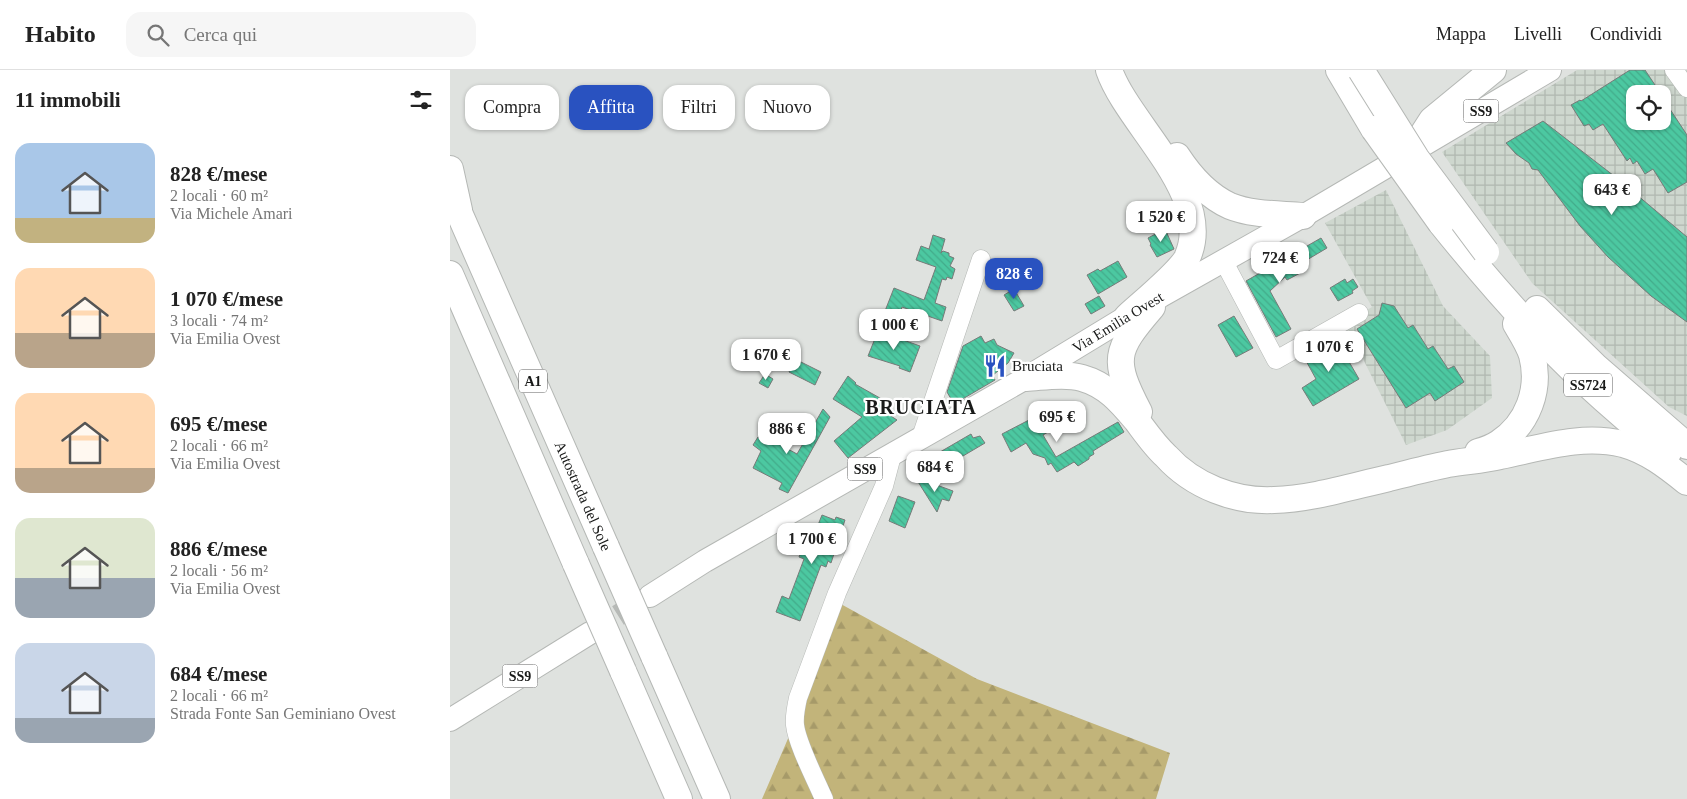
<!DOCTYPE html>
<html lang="it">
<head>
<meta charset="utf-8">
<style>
  :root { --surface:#fff; --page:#f6f6f6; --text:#222; --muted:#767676; --line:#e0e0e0; --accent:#2952c0 }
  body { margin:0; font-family:"Times New Roman",serif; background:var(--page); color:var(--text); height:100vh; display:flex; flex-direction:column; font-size:19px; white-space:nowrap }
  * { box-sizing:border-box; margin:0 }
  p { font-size:16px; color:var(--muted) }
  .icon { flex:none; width:28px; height:28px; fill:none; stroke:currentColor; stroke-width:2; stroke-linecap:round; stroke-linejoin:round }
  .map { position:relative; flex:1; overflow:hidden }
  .drawer { display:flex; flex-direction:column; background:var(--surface); width:450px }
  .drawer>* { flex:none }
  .guide { position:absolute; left:15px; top:15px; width:475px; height:45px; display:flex; gap:10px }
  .buttons { position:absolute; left:1176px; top:15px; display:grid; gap:10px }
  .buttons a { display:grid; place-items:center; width:45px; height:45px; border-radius:10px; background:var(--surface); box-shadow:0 1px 4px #0004; font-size:25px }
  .price { position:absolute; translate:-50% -42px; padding:0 11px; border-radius:10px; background:#fff; color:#222; font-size:16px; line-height:32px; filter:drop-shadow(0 1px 2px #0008) }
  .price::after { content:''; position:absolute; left:50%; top:30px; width:15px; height:11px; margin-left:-8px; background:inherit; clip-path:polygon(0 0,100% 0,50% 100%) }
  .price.active { background:var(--accent); color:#fff }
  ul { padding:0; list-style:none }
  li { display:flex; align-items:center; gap:15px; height:125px; padding:0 15px }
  li span { display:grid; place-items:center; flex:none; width:140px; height:100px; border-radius:15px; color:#555 }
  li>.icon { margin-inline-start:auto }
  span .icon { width:60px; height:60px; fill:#fffc; stroke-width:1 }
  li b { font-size:21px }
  h2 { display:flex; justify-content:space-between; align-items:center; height:60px; padding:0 15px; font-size:21px }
  .tag { padding:0 18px; border-radius:15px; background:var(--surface); box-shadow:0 1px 4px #0004; font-size:18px; line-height:45px }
  .tag.active { background:var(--accent); color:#fff }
  header { display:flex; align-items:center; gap:30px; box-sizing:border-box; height:70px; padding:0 25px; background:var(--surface); border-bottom:1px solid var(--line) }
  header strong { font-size:24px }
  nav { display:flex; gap:28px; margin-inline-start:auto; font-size:18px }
  .search { width:350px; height:45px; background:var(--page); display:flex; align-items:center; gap:12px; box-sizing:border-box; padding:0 18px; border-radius:15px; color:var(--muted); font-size:19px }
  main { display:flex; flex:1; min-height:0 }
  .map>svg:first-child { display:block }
  .industrial { fill:url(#industrial-grid); fill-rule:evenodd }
  .forest { fill:url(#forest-firs) }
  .building { fill:url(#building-back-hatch); stroke:#767a78 }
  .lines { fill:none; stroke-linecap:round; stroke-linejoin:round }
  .major-tunnel { stroke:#b7bab7; stroke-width:22; stroke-dasharray:22 11; stroke-linecap:butt }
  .minor-casing { stroke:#b5b8b5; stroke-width:19 }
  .major-casing { stroke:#b5b8b5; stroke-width:24 }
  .highway-casing { stroke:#b5b8b5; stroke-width:28 }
  .minor { stroke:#fff; stroke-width:18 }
  .major { stroke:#fff; stroke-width:22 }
  .highway { stroke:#fff; stroke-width:26 }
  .highway-bridge-casing { stroke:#b5b8b5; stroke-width:28; stroke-linecap:butt }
  .highway-bridge { stroke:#fff; stroke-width:26 }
  .labels { text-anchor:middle; stroke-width:4.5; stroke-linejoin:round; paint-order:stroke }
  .shield { fill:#fff; stroke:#5e5f5e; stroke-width:1 }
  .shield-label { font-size:14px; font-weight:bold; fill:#191a19 }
  .street-label { font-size:15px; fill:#191a19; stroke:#fff }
  .poi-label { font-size:15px; fill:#191a19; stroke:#fff; text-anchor:start }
  .district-label { font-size:20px; font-weight:bold; letter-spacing:1px; fill:#191a19; stroke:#fff }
</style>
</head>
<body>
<header>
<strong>Habito</strong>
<div class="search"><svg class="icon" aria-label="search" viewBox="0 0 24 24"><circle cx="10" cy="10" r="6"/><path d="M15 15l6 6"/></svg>Cerca qui</div>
<nav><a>Mappa</a><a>Livelli</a><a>Condividi</a></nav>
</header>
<main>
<section class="drawer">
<h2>11 immobili<svg class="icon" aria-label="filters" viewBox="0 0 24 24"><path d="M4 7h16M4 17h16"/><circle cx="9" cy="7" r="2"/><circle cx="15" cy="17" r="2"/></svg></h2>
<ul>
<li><span style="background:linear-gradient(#a9c7e8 75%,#c2b280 0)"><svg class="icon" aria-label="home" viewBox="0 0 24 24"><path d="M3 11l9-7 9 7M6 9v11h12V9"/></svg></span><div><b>828 €/mese</b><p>2 locali · 60 m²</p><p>Via Michele Amari</p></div></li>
<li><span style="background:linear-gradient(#ffd9b3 65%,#b9a48a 0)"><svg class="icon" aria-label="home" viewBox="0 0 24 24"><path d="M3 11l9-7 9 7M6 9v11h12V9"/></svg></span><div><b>1 070 €/mese</b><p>3 locali · 74 m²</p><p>Via Emilia Ovest</p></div></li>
<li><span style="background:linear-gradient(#ffd9b3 75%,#b9a48a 0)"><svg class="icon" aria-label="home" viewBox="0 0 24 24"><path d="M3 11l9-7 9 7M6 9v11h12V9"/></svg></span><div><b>695 €/mese</b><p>2 locali · 66 m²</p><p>Via Emilia Ovest</p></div></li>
<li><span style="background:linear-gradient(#dfe7d0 60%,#9aa5b1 0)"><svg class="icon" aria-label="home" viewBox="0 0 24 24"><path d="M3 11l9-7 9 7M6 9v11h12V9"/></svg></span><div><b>886 €/mese</b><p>2 locali · 56 m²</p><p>Via Emilia Ovest</p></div></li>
<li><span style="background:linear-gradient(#c9d6e8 75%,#9aa5b1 0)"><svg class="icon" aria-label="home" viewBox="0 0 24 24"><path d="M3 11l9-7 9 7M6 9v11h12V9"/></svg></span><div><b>684 €/mese</b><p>2 locali · 66 m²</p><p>Strada Fonte San Geminiano Ovest</p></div></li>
</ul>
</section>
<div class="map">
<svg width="1237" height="729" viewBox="0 0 1237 729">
  <defs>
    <pattern id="industrial-grid" width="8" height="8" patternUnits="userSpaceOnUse" patternTransform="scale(1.25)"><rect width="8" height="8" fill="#ced7ce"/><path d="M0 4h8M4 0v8" fill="none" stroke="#b0b8b0"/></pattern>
    <pattern id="forest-firs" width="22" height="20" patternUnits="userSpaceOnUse" patternTransform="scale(1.25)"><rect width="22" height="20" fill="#c2b47a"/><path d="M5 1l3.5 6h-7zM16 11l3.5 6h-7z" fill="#a69a69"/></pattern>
    <pattern id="building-back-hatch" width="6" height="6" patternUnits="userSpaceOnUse" patternTransform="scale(1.25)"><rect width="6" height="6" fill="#4cc8a1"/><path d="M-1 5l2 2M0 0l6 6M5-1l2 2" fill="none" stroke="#42ab8a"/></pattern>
  </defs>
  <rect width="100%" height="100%" fill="#dfe2df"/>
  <!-- industrial -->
  <g class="industrial">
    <path d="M 1127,0 L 1237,0 L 1237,346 L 1219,337 L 1082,213 L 992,82 ZM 1185,24 L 1212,24 L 1212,51 L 1185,51 Z"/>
    <path d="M 936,120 L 993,236 L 1040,286 L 1042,328 L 997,360 L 956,375 L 895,253 L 922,237 L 875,153 Z"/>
  </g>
  <!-- forest -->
  <path class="forest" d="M 389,533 L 527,609 L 720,683 L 706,729 L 312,729 L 343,657 Z"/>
  <!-- building -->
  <g class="building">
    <path d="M 1180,0 L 1195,0 L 1211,24 L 1185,24 L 1185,51 L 1212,51 L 1212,27 L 1237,65 L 1237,112 L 1218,123 L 1203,99 L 1195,104 L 1187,91 L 1183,94 L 1180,88 L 1177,91 L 1153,54 L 1143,60 L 1139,54 L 1134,56 L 1121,35 L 1130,30 L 1131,31 Z"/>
    <path d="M 1093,51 L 1168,109 L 1237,167 L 1237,252 L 1201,226 L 1158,187 L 1130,156 L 1088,100 L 1082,99 L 1079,93 L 1066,84 L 1056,73 Z"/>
    <path d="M 715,159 L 724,179 L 707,187 L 700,175 L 701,174 L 698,168 Z"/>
    <path d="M 483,165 L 495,169 L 491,183 L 493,181 L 499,183 L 499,186 L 504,188 L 500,196 L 505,199 L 502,209 L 497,207 L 496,210 L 492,209 L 485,233 L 496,237 L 492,251 L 452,237 L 449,246 L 435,241 L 444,218 L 474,230 L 486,197 L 466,190 L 471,176 L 479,179 Z"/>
    <path d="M 871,168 L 877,178 L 850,194 L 854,201 L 837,210 L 835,207 L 820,221 L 841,259 L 826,267 L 796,211 Z"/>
    <path d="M 668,191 L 677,207 L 648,224 L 637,205 L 648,199 L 650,201 Z"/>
    <path d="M 895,209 L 897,213 L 903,209 L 908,217 L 902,221 L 903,223 L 888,231 L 880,218 Z"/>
    <path d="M 564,219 L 574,236 L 564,241 L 554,225 Z"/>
    <path d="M 649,226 L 655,236 L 641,244 L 635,234 Z"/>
    <path d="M 932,233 L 944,236 L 958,258 L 963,255 L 978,279 L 983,276 L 998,299 L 1004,296 L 1014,312 L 985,331 L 980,323 L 956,338 L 907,259 L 929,245 Z"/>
    <path d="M 784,246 L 803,278 L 786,287 L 768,255 Z"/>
    <path d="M 428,261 L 470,276 L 460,302 L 449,298 L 450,296 L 418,286 Z"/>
    <path d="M 531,266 L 535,273 L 544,269 L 547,275 L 564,283 L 558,293 L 543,305 L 545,310 L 504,334 L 497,322 L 513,276 Z"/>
    <path d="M 887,271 L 909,309 L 863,336 L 852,318 L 866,309 L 855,289 Z"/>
    <path d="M 345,289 L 371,302 L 365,315 L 339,302 Z"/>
    <path d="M 315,304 L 323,309 L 318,318 L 309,313 Z"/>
    <path d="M 398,306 L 406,313 L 405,314 L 437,332 L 433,341 L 447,350 L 398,388 L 384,371 L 412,347 L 383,329 Z"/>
    <path d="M 373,339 L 380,347 L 338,423 L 329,419 L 332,413 L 303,398 L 311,381 L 303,375 L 308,367 L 318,373 L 320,370 L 323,371 L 327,363 L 340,371 L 336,378 L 347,384 Z"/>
    <path d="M 589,346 L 598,362 L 593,365 L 606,387 L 668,352 L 674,362 L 643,381 L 644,384 L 639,387 L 639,389 L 628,396 L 624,392 L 607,402 L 601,393 L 598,395 L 595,388 L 583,384 L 576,373 L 561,382 L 552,364 L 579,350 Z"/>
    <path d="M 521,364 L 523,368 L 530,366 L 535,373 L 474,409 L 466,396 Z"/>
    <path d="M 465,407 L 503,421 L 499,431 L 492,429 L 487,442 Z"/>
    <path d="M 448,426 L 465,432 L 455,458 L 439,451 Z"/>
    <path d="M 372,445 L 385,450 L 386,447 L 395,450 L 381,493 L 378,491 L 376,497 L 371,495 L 350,551 L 326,542 L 332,526 L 339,529 L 354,489 L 349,487 L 356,467 L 362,470 Z"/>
  </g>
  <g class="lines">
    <!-- major-tunnel -->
    <path class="major-tunnel" d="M 140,563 L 196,528"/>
    <defs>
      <g id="minor">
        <path d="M 1224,0 L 1237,18"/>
        <path d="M 773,190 L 826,290 L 909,243"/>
        <path d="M 471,367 L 531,189"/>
        <path d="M 374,729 C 366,710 347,674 345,655 C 344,646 346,637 348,628 L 387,523 L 434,416 L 443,382"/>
      </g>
      <g id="major">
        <path id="s1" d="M 200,526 L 255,491 L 576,308 L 711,226 L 853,146 L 1100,0"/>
        <path d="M 0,650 L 140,563"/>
      </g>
      <g id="highway">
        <path d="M 659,0 C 678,55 766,125 737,188 C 729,203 691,234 677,247"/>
        <path d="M 889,0 L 924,59"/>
        <path d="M 962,81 L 982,50 L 1043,0"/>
        <path d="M 727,86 C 740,106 758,126 780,136 C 802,145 830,144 853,146"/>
        <path d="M 0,99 L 9,140"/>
        <path d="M 0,122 L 156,477"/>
        <path d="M 991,153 C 1036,209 1082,262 1134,311 C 1161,336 1189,360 1218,383"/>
        <path d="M 0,204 L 126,494"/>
        <path d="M 1087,239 L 1145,296 L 1237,376"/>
        <path d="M 576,308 C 594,307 615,303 632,308 C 657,315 671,332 687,351 C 696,363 705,376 716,386 C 743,416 785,432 824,430 C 862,429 903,416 939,408 C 959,403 978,398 998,394 C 1015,391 1033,390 1050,386 C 1091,378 1131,364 1173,374 C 1198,381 1217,396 1237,412"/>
        <path d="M 689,342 C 662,290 664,281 702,237"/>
        <path d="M 1028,382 C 1035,380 1043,377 1049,373 C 1078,354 1091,319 1082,285 C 1079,275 1072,264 1066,254"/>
        <path d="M 204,586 L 267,729"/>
        <path d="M 173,601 L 229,729"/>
      </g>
    </defs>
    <!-- minor casing -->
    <use href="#minor" class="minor-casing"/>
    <!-- major casing -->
    <use href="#major" class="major-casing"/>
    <!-- highway casing -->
    <use href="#highway" class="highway-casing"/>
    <!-- minor -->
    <use href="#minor" class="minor"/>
    <!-- major -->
    <use href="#major" class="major"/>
    <!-- highway -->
    <use href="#highway" class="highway"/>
    <defs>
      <g id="highway-bridge">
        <path d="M 911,0 L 966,88 L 1036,182"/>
        <path d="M 924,59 L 991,153"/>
        <path d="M 156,477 L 204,586"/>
        <path d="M 126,494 L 173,601"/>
      </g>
    </defs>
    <!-- highway-bridge casing -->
    <use href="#highway-bridge" class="highway-bridge-casing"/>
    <!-- highway-bridge -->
    <use href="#highway-bridge" class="highway-bridge"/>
  </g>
  <!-- icons -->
  <defs>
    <symbol id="restaurant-bare" viewBox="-9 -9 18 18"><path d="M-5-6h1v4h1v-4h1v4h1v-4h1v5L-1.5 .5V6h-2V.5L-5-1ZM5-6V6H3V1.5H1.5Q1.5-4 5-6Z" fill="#2952c0" stroke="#fff" stroke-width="2.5" paint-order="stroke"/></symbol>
  </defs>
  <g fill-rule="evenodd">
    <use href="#restaurant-bare" x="529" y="280" width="32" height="32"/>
  </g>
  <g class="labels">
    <!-- shield labels -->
    <g class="shield">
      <rect x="1013.5" y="29.5" width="35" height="23" rx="4"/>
      <rect x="69" y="299.5" width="28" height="23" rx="4"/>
      <rect x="1114" y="303.5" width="48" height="23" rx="4"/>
      <rect x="397.5" y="387.5" width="35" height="23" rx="4"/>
      <rect x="52.5" y="594.5" width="35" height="23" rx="4"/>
    </g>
    <g class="shield-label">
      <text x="1031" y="46">SS9</text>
      <text x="83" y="316">A1</text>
      <text x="1138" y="320">SS724</text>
      <text x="415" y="404">SS9</text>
      <text x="70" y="611">SS9</text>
    </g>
    <!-- street labels -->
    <g class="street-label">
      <text dy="5" stroke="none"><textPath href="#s1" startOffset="542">Via Emilia Ovest</textPath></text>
      <text transform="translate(133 426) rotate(66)" y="5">Autostrada del Sole</text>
    </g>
    <!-- poi labels -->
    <g class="poi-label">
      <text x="562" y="301">Bruciata</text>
    </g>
    <!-- district labels -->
    <g class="district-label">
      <text x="471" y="344">BRUCIATA</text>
    </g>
  </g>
</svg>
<div class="buttons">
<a><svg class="icon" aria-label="locate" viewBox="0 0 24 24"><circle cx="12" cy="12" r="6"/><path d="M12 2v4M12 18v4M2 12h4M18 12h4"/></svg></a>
</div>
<b class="price" style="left:1162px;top:146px">643 €</b>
<b class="price" style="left:711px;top:173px">1 520 €</b>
<b class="price" style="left:830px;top:214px">724 €</b>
<b class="price active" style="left:564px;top:230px">828 €</b>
<b class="price" style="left:444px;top:281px">1 000 €</b>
<b class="price" style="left:879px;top:303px">1 070 €</b>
<b class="price" style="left:316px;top:311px">1 670 €</b>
<b class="price" style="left:607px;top:373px">695 €</b>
<b class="price" style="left:337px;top:385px">886 €</b>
<b class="price" style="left:485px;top:423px">684 €</b>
<b class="price" style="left:362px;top:495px">1 700 €</b>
<div class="guide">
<a class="tag">Compra</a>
<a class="tag active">Affitta</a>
<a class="tag">Filtri</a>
<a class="tag">Nuovo</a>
</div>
</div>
</main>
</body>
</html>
